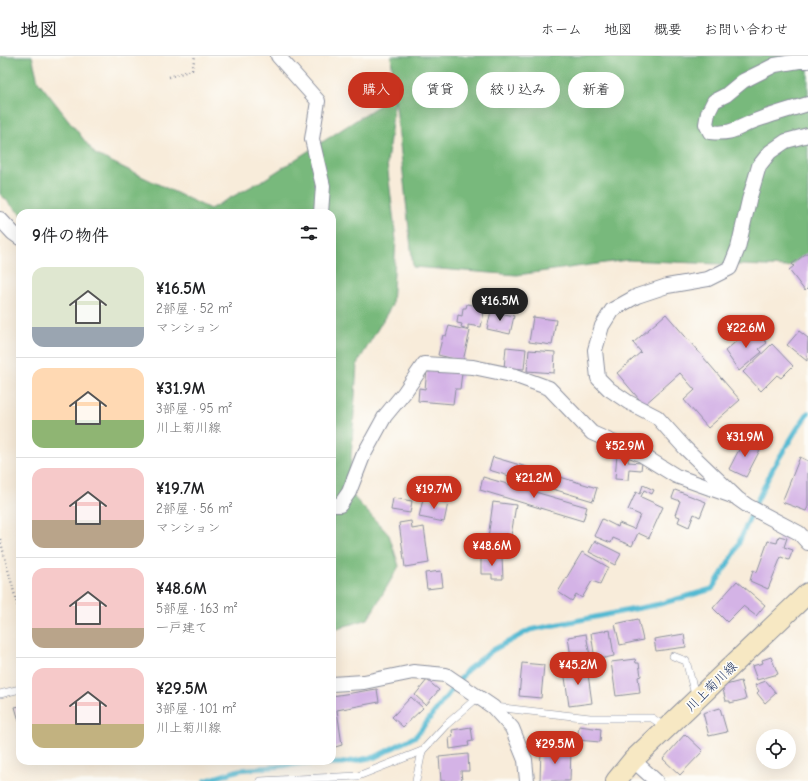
<!DOCTYPE html>
<html lang="ja">
<head>
<meta charset="utf-8">
<style>
  :root { --surface:#fff; --page:#f6f6f6; --text:#202124; --muted:#757577; --line:#e0e0e0; --accent:#c8321e }
  body { margin:0; font-family:"Comic Neue","Klee One",sans-serif; background:var(--page); color:var(--text); height:100vh; display:flex; flex-direction:column; font-size:15px; white-space:nowrap }
  * { box-sizing:border-box; margin:0 }
  p { font-size:13px; color:var(--muted) }
  .icon { flex:none; width:22px; height:22px; fill:none; stroke:currentColor; stroke-width:2; stroke-linecap:round; stroke-linejoin:round }
  .map { position:relative; flex:1; overflow:hidden }
  .side { position:absolute; left:16px; top:153px; width:320px; height:556px; display:flex; flex-direction:column; background:var(--surface); border-radius:12px; box-shadow:0 4px 16px #0002 }
  .side>* { flex:none }
  .banner { position:absolute; left:348px; top:16px; width:380px; height:36px; display:flex; gap:8px }
  .tools { position:absolute; left:756px; top:673px; display:grid; gap:8px }
  .tools a { display:grid; place-items:center; width:40px; height:40px; border-radius:50%; background:var(--surface); box-shadow:0 4px 16px #0002; font-size:20px }
  .price { position:absolute; translate:-50% -34px; padding:0 9px; border-radius:14px; background:var(--accent); color:#fff; font-size:13px; line-height:26px; filter:drop-shadow(0 1px 2px #0008) }
  .price::after { content:''; position:absolute; left:50%; top:24px; width:12px; height:9px; margin-left:-6px; background:inherit; clip-path:polygon(0 0,100% 0,50% 100%) }
  .price.active { background:#222; color:#fff }
  ul { padding:0; list-style:none }
  li { display:flex; align-items:center; gap:12px; height:100px; padding:0 16px }
  li+li { border-top:1px solid var(--line) }
  li span { display:grid; place-items:center; flex:none; width:112px; height:80px; border-radius:12px; color:#555 }
  li>.icon { margin-inline-start:auto }
  span .icon { width:48px; height:48px; fill:#fffc; stroke-width:1 }
  li b { font-size:17px }
  h2 { display:flex; justify-content:space-between; align-items:center; height:48px; padding:0 16px; font-size:17px }
  .tag { padding:0 14px; border-radius:18px; background:var(--surface); box-shadow:0 4px 16px #0002; font-size:14px; line-height:36px }
  .tag.active { background:var(--accent); color:#fff }
  header { display:flex; align-items:center; gap:24px; box-sizing:border-box; height:56px; padding:0 20px; background:var(--surface); border-bottom:1px solid var(--line) }
  header strong { font-size:19px }
  nav { display:flex; gap:22px; margin-inline-start:auto; font-size:14px }
  .map>svg:first-child { display:block }
  .forest { fill:#78b97b; stroke:#4a746c }
  .lines { fill:none; stroke-linecap:round; stroke-linejoin:round }
  .stream { stroke:#53b9d2; stroke-width:5 }
  .building { fill:#d4b3e6 }
  .service-casing { stroke:#8a8e9c; stroke-width:8 }
  .minor-casing { stroke:#8a8e9c; stroke-width:16 }
  .secondary-casing { stroke:#8a8e9c; stroke-width:22 }
  .path { stroke:#8a8e9c; stroke-width:2.5; stroke-dasharray:1 3; stroke-linecap:butt }
  .service { stroke:#fff; stroke-width:7 }
  .minor { stroke:#fff; stroke-width:14 }
  .secondary { stroke:#f7e8c3; stroke-width:20 }
  .labels { text-anchor:middle; stroke-width:3.5; stroke-linejoin:round; paint-order:stroke }
  .street-label { font-size:13px; fill:#1b2f5e; stroke:#fdfcf7 }
</style>
</head>
<body>
<header>
<strong>地図</strong>
<nav><a>ホーム</a><a>地図</a><a>概要</a><a>お問い合わせ</a></nav>
</header>
<div class="map">
<svg width="808" height="725" viewBox="0 0 808 725">
  <rect width="100%" height="100%" fill="#fdfcf7"/>
  <filter id="ink" filterUnits="userSpaceOnUse"><feTurbulence type="fractalNoise" baseFrequency=".025" numOctaves="2"/><feDisplacementMap in="SourceGraphic" scale="8" xChannelSelector="R" yChannelSelector="G"/><feConvolveMatrix kernelMatrix="1 2 1 2 8 2 1 2 1" color-interpolation-filters="sRGB"/></filter>
  <filter id="wash" filterUnits="userSpaceOnUse"><feTurbulence type="fractalNoise" baseFrequency=".012" numOctaves="4" result="noise"/><feDisplacementMap in="SourceGraphic" scale="16" xChannelSelector="R" yChannelSelector="G"/><feGaussianBlur stdDeviation="0.9" result="paint"/><feColorMatrix in="noise" values="0 0 0 0 0 0 0 0 0 0 0 0 0 0 0 0 0 1.4 0 .05"/><feComposite in="paint" operator="in"/></filter>
  <g filter="url(#wash)">
    <rect width="100%" height="100%" fill="#f8ecda"/>
    <!-- forest -->
    <path class="forest" d="M 0,0 L 32,0 L 38,25 L 95,98 L 210,153 L 265,123 L 395,39 L 391,0 L 808,0 L 808,199 L 788,211 L 627,204 L 517,219 L 413,211 L 395,41 L 387,107 L 396,184 L 392,249 L 357,308 L 349,436 L 389,479 L 399,510 L 368,563 L 332,574 L 332,157 L 20,158 L 0,138 Z"/>
    <g class="lines">
      <!-- stream -->
      <path class="stream" d="M 205,725 L 239,714 L 304,708 L 342,707 L 375,701 L 416,680 L 467,614 L 493,594 L 530,574 L 660,548 L 712,533 L 734,498 L 757,445 L 773,412 L 797,373 L 808,357"/>
    </g>
    <g id="blocks">
      <!-- building -->
      <g class="building">
        <path d="M 808,196 L 808,232 L 805,235 L 789,214 L 794,210 L 792,208 Z"/>
        <path d="M 467,248 L 485,251 L 481,271 L 468,269 L 468,273 L 461,271 L 462,268 L 457,267 L 458,259 L 462,260 L 463,252 L 466,252 Z"/>
        <path d="M 491,255 L 514,260 L 510,278 L 487,273 Z"/>
        <path d="M 666,258 L 740,344 L 708,372 L 684,344 L 695,334 L 680,317 L 644,349 L 617,317 L 641,296 L 633,287 Z"/>
        <path d="M 533,261 L 556,264 L 552,289 L 529,286 Z"/>
        <path d="M 449,270 L 470,275 L 463,305 L 438,299 L 443,279 L 446,280 Z"/>
        <path d="M 753,271 L 767,287 L 759,293 L 762,296 L 739,315 L 725,295 Z"/>
        <path d="M 799,275 L 808,282 L 807,305 L 787,289 Z"/>
        <path d="M 772,288 L 793,310 L 781,322 L 777,319 L 761,335 L 743,316 Z"/>
        <path d="M 506,291 L 526,293 L 524,313 L 504,312 Z"/>
        <path d="M 529,294 L 555,296 L 554,317 L 527,315 Z"/>
        <path d="M 427,314 L 462,317 L 460,333 L 455,333 L 453,348 L 418,345 L 419,332 L 425,333 Z"/>
        <path d="M 744,384 L 761,392 L 746,421 L 729,413 Z"/>
        <path d="M 617,398 L 629,399 L 628,406 L 642,407 L 641,414 L 629,413 L 628,424 L 615,423 Z"/>
        <path d="M 493,401 L 597,432 L 593,445 L 489,414 Z"/>
        <path d="M 800,401 L 808,405 L 808,451 L 806,455 L 782,446 Z"/>
        <path d="M 483,421 L 587,451 L 583,465 L 480,434 Z"/>
        <path d="M 643,429 L 654,434 L 652,438 L 644,434 L 641,441 L 663,451 L 649,482 L 638,477 L 632,490 L 613,482 L 611,487 L 594,480 L 602,463 L 618,471 L 619,467 L 634,473 L 640,459 L 628,454 L 636,436 L 640,438 Z"/>
        <path d="M 675,434 L 706,446 L 700,461 L 694,458 L 689,471 L 678,466 L 680,461 L 675,459 L 680,445 L 672,442 Z"/>
        <path d="M 393,442 L 412,445 L 410,457 L 391,454 Z"/>
        <path d="M 423,443 L 448,447 L 444,466 L 419,461 Z"/>
        <path d="M 493,446 L 516,449 L 510,486 L 488,482 Z"/>
        <path d="M 411,465 L 412,473 L 424,471 L 429,507 L 405,511 L 399,467 Z"/>
        <path d="M 779,480 L 787,482 L 784,491 L 793,494 L 789,504 L 781,501 L 768,533 L 750,525 L 753,514 L 757,516 L 768,485 L 777,487 Z"/>
        <path d="M 595,485 L 621,498 L 615,509 L 589,496 Z"/>
        <path d="M 582,496 L 608,511 L 600,528 L 592,525 L 582,542 L 576,538 L 572,545 L 558,536 Z"/>
        <path d="M 481,502 L 502,502 L 503,523 L 492,523 L 492,518 L 481,518 Z"/>
        <path d="M 441,515 L 443,531 L 427,533 L 425,517 Z"/>
        <path d="M 737,525 L 765,549 L 756,560 L 743,550 L 727,566 L 713,552 Z"/>
        <path d="M 638,563 L 643,584 L 620,589 L 615,568 Z"/>
        <path d="M 610,574 L 614,600 L 595,604 L 591,577 Z"/>
        <path d="M 586,578 L 591,605 L 572,608 L 568,581 Z"/>
        <path d="M 684,578 L 686,591 L 656,595 L 654,583 Z"/>
        <path d="M 771,601 L 778,618 L 757,624 L 752,610 L 763,607 L 762,604 Z"/>
        <path d="M 635,603 L 636,607 L 639,607 L 641,620 L 638,621 L 640,637 L 616,640 L 611,606 Z"/>
        <path d="M 522,607 L 544,609 L 541,642 L 519,640 Z"/>
        <path d="M 587,611 L 592,647 L 569,650 L 564,614 Z"/>
        <path d="M 427,624 L 439,634 L 426,649 L 415,639 Z"/>
        <path d="M 741,625 L 746,643 L 730,647 L 730,645 L 726,645 L 722,630 Z"/>
        <path d="M 766,625 L 776,637 L 765,647 L 757,637 L 759,635 L 755,629 Z"/>
        <path d="M 377,633 L 379,646 L 337,654 L 342,689 L 332,692 L 332,640 Z"/>
        <path d="M 411,641 L 423,652 L 403,671 L 392,661 Z"/>
        <path d="M 20,650 L 20,668 L 15,651 Z"/>
        <path d="M 720,652 L 727,676 L 709,680 L 703,657 Z"/>
        <path d="M 579,670 L 601,673 L 600,686 L 577,684 Z"/>
        <path d="M 471,671 L 473,685 L 468,686 L 469,690 L 450,693 L 449,681 L 453,681 L 452,674 Z"/>
        <path d="M 685,678 L 703,695 L 680,719 L 663,703 Z"/>
        <path d="M 541,692 L 571,693 L 570,725 L 540,725 Z"/>
        <path d="M 468,698 L 469,715 L 461,715 L 462,725 L 441,725 L 439,701 Z"/>
      </g>
    </g>
  </g>
  <g filter="url(#ink)">
    <use href="#blocks" fill-opacity="0" stroke="#8a8e9c" stroke-width="1"/>
    <g class="lines">
      <defs>
        <g id="service">
          <path d="M 673,600 L 686,605 L 696,642"/>
          <path d="M 0,638 L 20,633"/>
          <path d="M 495,651 L 590,662 L 652,662 L 665,671"/>
          <path d="M 260,725 L 297,723"/>
          <path d="M 297,725 L 297,723 L 358,720 L 422,695"/>
          <path d="M 416,725 L 422,695 L 446,669 L 478,641"/>
        </g>
        <g id="minor">
          <path d="M 278,0 L 318,45 L 312,83 L 323,130 L 321,157"/>
          <path d="M 808,5 L 799,5 L 775,9 L 743,25 L 726,39 L 714,45 L 708,57 L 706,68 L 710,76 C 734,79 737,71 757,64 C 774,58 791,53 808,48"/>
          <path d="M 808,79 L 786,85 L 770,96 L 759,110 L 749,144 L 738,192 L 730,212 L 708,223 L 667,230 L 637,240 L 612,254 L 602,270 L 595,294 L 598,322 L 609,333 L 628,346 L 657,361 L 685,392 L 738,443 L 748,450 L 799,477 L 808,487"/>
          <path d="M 0,163 L 13,177 L 20,182"/>
          <path d="M 332,449 L 340,449 L 349,436 L 363,400 L 385,360 L 404,337 L 424,308 L 473,311 L 516,320 L 549,332 L 592,377 L 642,399 L 676,420 L 732,440"/>
          <path d="M 332,628 L 364,626 L 413,616 L 446,619 L 493,651 L 512,672 L 525,704 L 527,725"/>
          <path d="M 633,704 L 656,725"/>
        </g>
        <path id="secondary" d="M 616,725 L 633,704 L 808,537"/>
      </defs>
      <!-- service casing -->
      <use href="#service" class="service-casing"/>
      <!-- minor casing -->
      <use href="#minor" class="minor-casing"/>
      <!-- secondary casing -->
      <use href="#secondary" class="secondary-casing"/>
      <!-- path -->
      <g class="path">
        <path d="M 169,21 L 192,14 L 195,0"/>
        <path d="M 0,483 L 20,559"/>
      </g>
      <!-- service -->
      <use href="#service" class="service"/>
      <!-- minor -->
      <use href="#minor" class="minor"/>
      <!-- secondary -->
      <use href="#secondary" class="secondary"/>
    </g>
  </g>
  <g class="labels">
    <!-- street labels -->
    <g class="street-label">
      <text transform="translate(711 630) rotate(-44)" y="5">川上菊川線</text>
    </g>
  </g>
</svg>
<div class="tools">
<a><svg class="icon" aria-label="locate" viewBox="0 0 24 24"><circle cx="12" cy="12" r="6"/><path d="M12 2v4M12 18v4M2 12h4M18 12h4"/></svg></a>
</div>
<b class="price active" style="left:500px;top:266px">¥16.5M</b>
<b class="price" style="left:746px;top:293px">¥22.6M</b>
<b class="price" style="left:745px;top:402px">¥31.9M</b>
<b class="price" style="left:625px;top:411px">¥52.9M</b>
<b class="price" style="left:534px;top:443px">¥21.2M</b>
<b class="price" style="left:434px;top:454px">¥19.7M</b>
<b class="price" style="left:492px;top:511px">¥48.6M</b>
<b class="price" style="left:578px;top:630px">¥45.2M</b>
<b class="price" style="left:555px;top:709px">¥29.5M</b>
<div class="banner">
<a class="tag active">購入</a>
<a class="tag">賃貸</a>
<a class="tag">絞り込み</a>
<a class="tag">新着</a>
</div>
<section class="side">
<h2>9件の物件<svg class="icon" aria-label="filters" viewBox="0 0 24 24"><path d="M4 7h16M4 17h16"/><circle cx="9" cy="7" r="2"/><circle cx="15" cy="17" r="2"/></svg></h2>
<ul>
<li><span style="background:linear-gradient(#dfe7d0 75%,#9aa5b1 0)"><svg class="icon" aria-label="home" viewBox="0 0 24 24"><path d="M3 11l9-7 9 7M6 9v11h12V9"/></svg></span><div><b>¥16.5M</b><p>2部屋 · 52 m²</p><p>マンション</p></div></li>
<li><span style="background:linear-gradient(#ffd9b3 65%,#8fb573 0)"><svg class="icon" aria-label="home" viewBox="0 0 24 24"><path d="M3 11l9-7 9 7M6 9v11h12V9"/></svg></span><div><b>¥31.9M</b><p>3部屋 · 95 m²</p><p>川上菊川線</p></div></li>
<li><span style="background:linear-gradient(#f6c9c9 65%,#b9a48a 0)"><svg class="icon" aria-label="home" viewBox="0 0 24 24"><path d="M3 11l9-7 9 7M6 9v11h12V9"/></svg></span><div><b>¥19.7M</b><p>2部屋 · 56 m²</p><p>マンション</p></div></li>
<li><span style="background:linear-gradient(#f6c9c9 75%,#b9a48a 0)"><svg class="icon" aria-label="home" viewBox="0 0 24 24"><path d="M3 11l9-7 9 7M6 9v11h12V9"/></svg></span><div><b>¥48.6M</b><p>5部屋 · 163 m²</p><p>一戸建て</p></div></li>
<li><span style="background:linear-gradient(#f6c9c9 70%,#c2b280 0)"><svg class="icon" aria-label="home" viewBox="0 0 24 24"><path d="M3 11l9-7 9 7M6 9v11h12V9"/></svg></span><div><b>¥29.5M</b><p>3部屋 · 101 m²</p><p>川上菊川線</p></div></li>
</ul>
</section>
</div>
</body>
</html>
